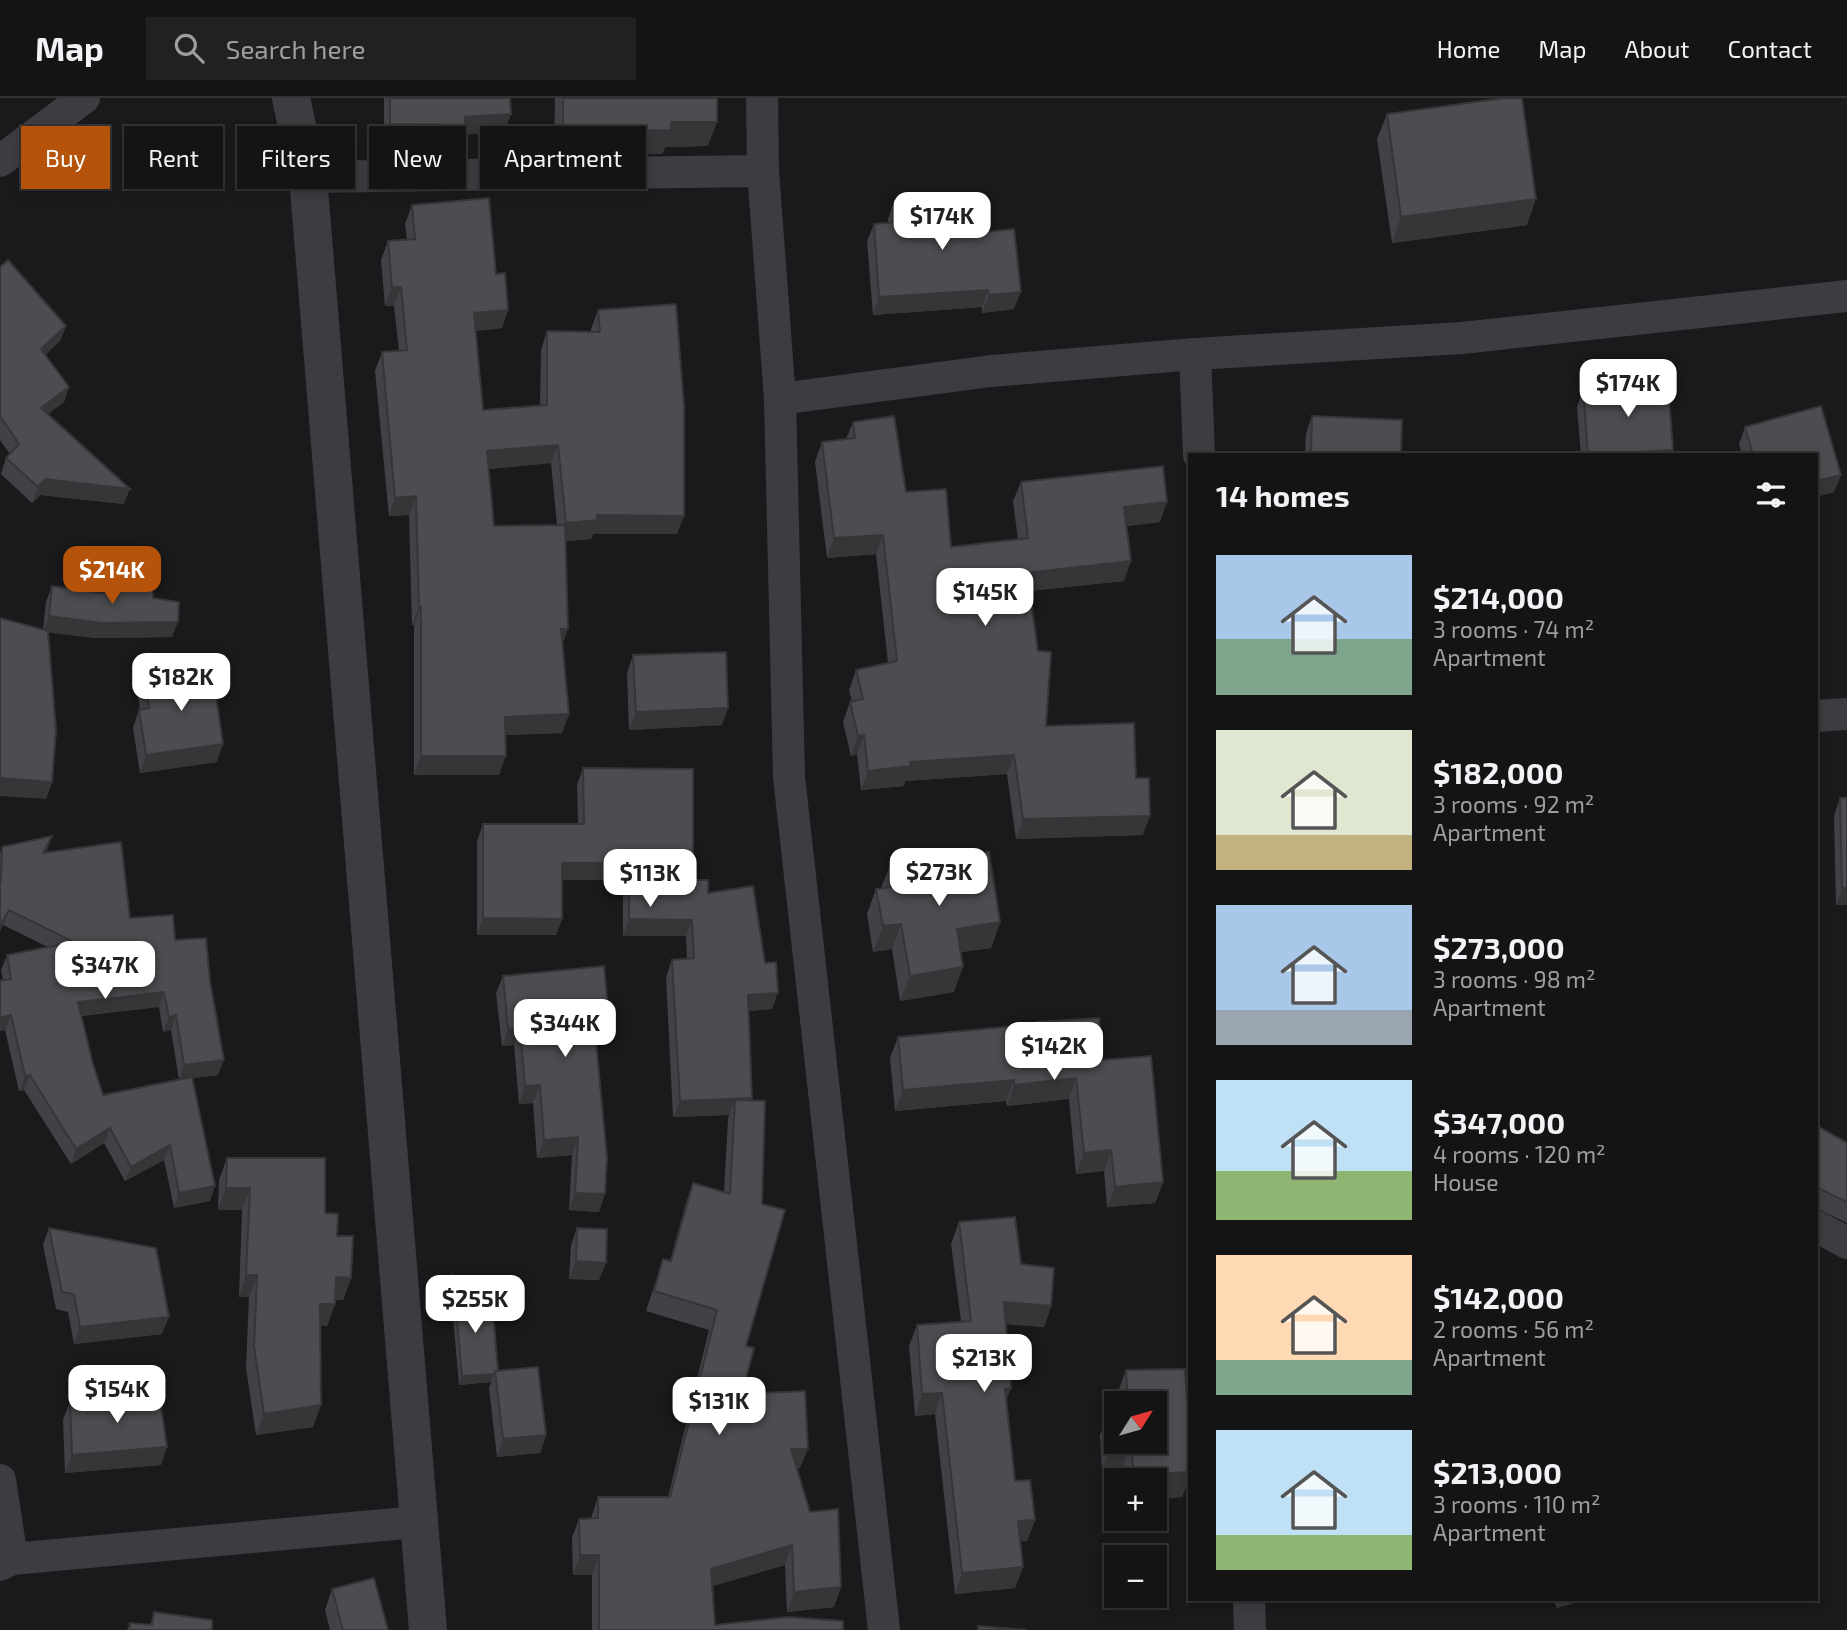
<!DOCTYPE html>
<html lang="en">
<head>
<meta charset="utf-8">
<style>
  :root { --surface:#141415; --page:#212122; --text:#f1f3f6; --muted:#9d9ea0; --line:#333334; --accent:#b45309 }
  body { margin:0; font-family:"Exo 2",sans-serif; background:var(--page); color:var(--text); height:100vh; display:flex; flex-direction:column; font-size:26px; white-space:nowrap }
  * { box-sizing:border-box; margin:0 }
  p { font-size:23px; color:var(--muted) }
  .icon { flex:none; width:38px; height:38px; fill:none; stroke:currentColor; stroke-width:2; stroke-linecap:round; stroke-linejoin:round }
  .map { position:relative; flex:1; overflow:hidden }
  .details { position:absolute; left:1188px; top:355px; width:630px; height:1148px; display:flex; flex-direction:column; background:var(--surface); border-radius:0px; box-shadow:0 4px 10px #0003,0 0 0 2px var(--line) }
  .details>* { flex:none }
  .top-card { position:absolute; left:21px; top:28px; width:665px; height:63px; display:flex; gap:14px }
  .needle { width:46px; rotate:53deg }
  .fabs { position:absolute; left:1104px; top:1293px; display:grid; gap:14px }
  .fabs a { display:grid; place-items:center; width:63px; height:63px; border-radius:0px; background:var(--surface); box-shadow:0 4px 10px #0003,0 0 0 2px var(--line); font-size:35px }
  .price { position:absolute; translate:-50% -60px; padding:0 16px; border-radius:14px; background:#fff; color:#222; font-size:23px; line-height:46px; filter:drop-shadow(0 2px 4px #0008) }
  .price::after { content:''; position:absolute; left:50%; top:42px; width:21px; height:16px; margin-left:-10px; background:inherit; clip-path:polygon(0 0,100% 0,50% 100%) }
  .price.active { background:var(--accent); color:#fff }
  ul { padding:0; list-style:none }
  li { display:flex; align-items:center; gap:21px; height:175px; padding:0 28px }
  li span { display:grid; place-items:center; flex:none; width:196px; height:140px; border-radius:0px; color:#555 }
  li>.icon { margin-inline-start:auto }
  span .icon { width:84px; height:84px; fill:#fffc; stroke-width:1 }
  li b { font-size:30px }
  h2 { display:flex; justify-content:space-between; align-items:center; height:84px; padding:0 28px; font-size:30px }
  .pill { padding:0 24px; border-radius:0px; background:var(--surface); box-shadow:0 4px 10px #0003,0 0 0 2px var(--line); font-size:24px; line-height:63px }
  .pill.active { background:var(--accent); color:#fff }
  header { display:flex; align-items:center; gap:42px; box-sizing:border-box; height:98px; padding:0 35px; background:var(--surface); border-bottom:2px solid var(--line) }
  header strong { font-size:33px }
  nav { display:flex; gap:38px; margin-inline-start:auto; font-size:24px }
  .search { width:490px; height:63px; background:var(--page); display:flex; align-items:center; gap:18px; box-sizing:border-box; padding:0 24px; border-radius:0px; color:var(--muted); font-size:26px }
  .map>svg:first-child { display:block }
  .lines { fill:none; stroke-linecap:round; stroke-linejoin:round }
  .minor { stroke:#3b3d40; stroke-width:32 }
  .tertiary { stroke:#3b3d40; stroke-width:38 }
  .wall { fill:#414245; fill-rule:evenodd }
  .shaded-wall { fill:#353638 }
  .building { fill:#4c4d50; stroke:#353638; stroke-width:2 }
</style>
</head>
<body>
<header>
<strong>Map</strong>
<div class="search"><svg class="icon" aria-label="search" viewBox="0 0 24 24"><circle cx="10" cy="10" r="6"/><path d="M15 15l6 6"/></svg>Search here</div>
<nav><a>Home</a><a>Map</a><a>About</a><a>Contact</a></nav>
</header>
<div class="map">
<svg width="1847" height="1532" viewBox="0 0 1847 1532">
  <rect width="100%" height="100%" fill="#1a1a1c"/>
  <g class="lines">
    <!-- minor -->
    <g class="minor">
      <path d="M 762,0 L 763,73 L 780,301 L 991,273 L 1195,256 L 1462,240 L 1847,198"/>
      <path d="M 0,63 L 84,0"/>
      <path d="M 308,79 L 763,73"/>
      <path d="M 1195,256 L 1199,357"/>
      <path d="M 780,301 L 789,679 L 884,1532"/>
      <path d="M 1816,618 L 1847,616"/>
      <path d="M 1816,1128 L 1847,1145"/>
      <path d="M 0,1382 L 12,1461"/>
      <path d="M 0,1467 L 12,1461 L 417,1424"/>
      <path d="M 1249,1502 L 1250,1532"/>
    </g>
    <!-- tertiary -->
    <path class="tertiary" d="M 291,0 L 308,79 L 428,1532"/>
  </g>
  <!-- wall -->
  <g class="wall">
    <path d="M 384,0 L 510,0 L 505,33 L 461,37 L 458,44 L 384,43 Z"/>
    <path d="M 555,0 L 717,0 L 708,48 L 665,49 L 662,56 L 554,57 Z"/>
    <path d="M 1387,16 L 1527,127 L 1392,145 L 1377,41 Z"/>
    <path d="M 894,103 L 966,136 L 1014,211 L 982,215 L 982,209 L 873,217 L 867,143 L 874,126 L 888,125 L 888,121 Z"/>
    <path d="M 412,107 L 502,230 L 476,233 L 483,312 L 540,307 L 541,252 L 547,233 L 591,234 L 591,231 L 598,212 L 677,436 L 593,436 L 591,441 L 566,443 L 562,545 L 569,616 L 562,635 L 505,637 L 499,677 L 414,677 L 414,527 L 412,527 L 409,417 L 389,418 L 375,273 L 382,254 L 399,253 L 394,208 L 385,208 L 381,162 L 388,143 L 407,142 L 405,126 ZM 551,365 L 557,427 L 494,428 L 489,371 Z"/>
    <path d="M 0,169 L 66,228 L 60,243 L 45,257 L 69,289 L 64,304 L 48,316 L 124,406 L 40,397 L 32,405 L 1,376 L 6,360 L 10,356 L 0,342 Z"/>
    <path d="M 1583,291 L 1673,352 L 1671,357 L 1581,357 L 1577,309 Z"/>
    <path d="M 1821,308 L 1841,377 L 1834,394 L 1816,399 L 1816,357 L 1742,357 L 1739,346 L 1745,329 Z"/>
    <path d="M 1312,318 L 1401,357 L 1305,357 L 1306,336 Z"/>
    <path d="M 853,324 L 906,394 L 951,449 L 1018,442 L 1013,403 L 1021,384 L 1160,424 L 1127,428 L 1124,483 L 1029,493 L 1046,628 L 1136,680 L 1143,737 L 1016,741 L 1007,676 L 905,683 L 904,688 L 861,692 L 857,656 L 851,658 L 843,624 L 850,604 L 852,604 L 849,592 L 856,572 L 888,565 L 876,456 L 827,460 L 815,364 L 822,344 L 846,341 Z"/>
    <path d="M 52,488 L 110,495 L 112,491 L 153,500 L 172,539 L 96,540 L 48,534 L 52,684 L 46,701 L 43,532 L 46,504 Z"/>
    <path d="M 633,557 L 722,627 L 629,632 L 627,575 Z"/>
    <path d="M 145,581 L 217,664 L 140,675 L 133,630 L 139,612 L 140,612 L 138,599 Z"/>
    <path d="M 583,670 L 693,782 L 708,795 L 772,911 L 748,913 L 752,1000 L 752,1002 L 746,1248 L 742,1296 L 800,1370 L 797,1371 L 834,1509 L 787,1514 L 785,1467 L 712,1488 L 715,1527 L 843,1532 L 592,1532 L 592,1477 L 573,1477 L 572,1440 L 579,1421 L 591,1420 L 598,1399 L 668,1399 L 709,1232 L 646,1213 L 663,1161 L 670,1163 L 686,1105 L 693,1085 L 724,1094 L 728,1021 L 729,1017 L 673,1019 L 666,879 L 672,862 L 687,861 L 686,838 L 623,838 L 623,782 L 562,782 L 562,821 L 556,837 L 477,837 L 477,743 L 483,726 L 578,726 L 577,687 Z"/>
    <path d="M 1840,700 L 1847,807 L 1836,807 L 1834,718 Z"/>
    <path d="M 2,749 L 46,754 L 130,820 L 175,842 L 218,977 L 193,980 L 210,1103 L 174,1110 L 164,1062 L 125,1083 L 104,1045 L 71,1066 L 24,992 L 19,993 L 5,932 L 0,933 L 0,883 L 3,882 L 1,872 L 7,857 L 48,849 L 3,827 L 0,833 L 0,755 ZM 159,909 L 163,934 L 171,932 L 179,982 L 103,997 L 93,966 L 81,918 Z"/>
    <path d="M 889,770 L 1000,824 L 991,850 L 961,854 L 954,894 L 900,903 L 892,851 L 873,854 L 867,816 L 876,791 L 881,790 Z"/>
    <path d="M 503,878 L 609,921 L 603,938 L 596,939 L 599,1114 L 569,1112 L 572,1057 L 537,1060 L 533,1005 L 519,1006 L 514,947 L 502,948 L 496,895 Z"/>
    <path d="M 1037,924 L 1102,962 L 1163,1084 L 1155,1105 L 1107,1109 L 1104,1073 L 1076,1076 L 1069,1001 L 1007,1008 L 1006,1003 L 895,1013 L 890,960 L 898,939 L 1036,926 Z"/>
    <path d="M 1816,1027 L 1847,1045 L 1847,1125 L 1816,1110 Z"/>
    <path d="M 227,1060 L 325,1115 L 337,1138 L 351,1180 L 343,1202 L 335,1202 L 335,1206 L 327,1228 L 320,1228 L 313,1329 L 256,1337 L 246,1270 L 249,1199 L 239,1199 L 242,1112 L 218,1112 L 219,1082 Z"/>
    <path d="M 959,1124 L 1021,1166 L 1051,1208 L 1044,1229 L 1006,1226 L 1011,1290 L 1006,1303 L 1015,1383 L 1035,1422 L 1027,1443 L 1020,1443 L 1023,1469 L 1015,1490 L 955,1496 L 935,1316 L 915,1318 L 909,1248 L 917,1227 L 961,1223 L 951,1146 Z"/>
    <path d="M 49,1130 L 162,1236 L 74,1246 L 68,1214 L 56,1211 L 43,1147 Z"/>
    <path d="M 577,1130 L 599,1182 L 569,1181 L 571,1147 Z"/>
    <path d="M 453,1177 L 498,1273 L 546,1337 L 540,1355 L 497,1359 L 489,1290 L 491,1284 L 459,1287 L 450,1185 Z"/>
    <path d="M 1185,1271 L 1190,1348 L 1190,1378 L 1182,1399 L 1155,1401 L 1155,1382 L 1123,1382 L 1122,1370 L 1102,1371 L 1100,1337 L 1110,1311 L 1116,1311 L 1116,1344 L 1155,1344 L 1155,1306 L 1118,1306 L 1117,1297 L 1126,1272 Z"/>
    <path d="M 70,1304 L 167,1349 L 161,1367 L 65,1375 L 63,1322 Z"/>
    <path d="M 332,1491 L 388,1532 L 330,1532 L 325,1512 Z"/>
    <path d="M 1554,1502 L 1584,1502 L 1557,1510 Z"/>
    <path d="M 154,1514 L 212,1532 L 127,1532 L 130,1525 L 150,1527 Z"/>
  </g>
  <!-- shaded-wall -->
  <g class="shaded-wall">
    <path d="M 511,16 L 505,33 L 461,37 L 458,44 L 384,43 L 390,26 Z"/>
    <path d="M 671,24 L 717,24 L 708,48 L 665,49 L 662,56 L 554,57 L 563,33 Z"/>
    <path d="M 1536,101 L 1527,127 L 1392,145 L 1401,119 Z"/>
    <path d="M 392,189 L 401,189 L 394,208 L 385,208 Z"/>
    <path d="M 988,192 L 982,209 L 873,217 L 879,199 Z"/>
    <path d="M 1021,194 L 1014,211 L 982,215 L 989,197 Z"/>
    <path d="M 508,212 L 502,230 L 468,233 L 474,215 Z"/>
    <path d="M 66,228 L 60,243 L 35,266 L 41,251 Z"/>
    <path d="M 69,289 L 64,304 L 36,325 L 41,310 Z"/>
    <path d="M 558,347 L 551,365 L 480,372 L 487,353 Z"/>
    <path d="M 1673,352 L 1671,357 L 1601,357 Z"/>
    <path d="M 1841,377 L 1834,394 L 1816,399 L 1816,383 Z"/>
    <path d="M 45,381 L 130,391 L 124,406 L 40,397 L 32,405 L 38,389 Z"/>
    <path d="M 416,398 L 409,417 L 389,418 L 395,400 Z"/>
    <path d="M 1167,404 L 1160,424 L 1117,429 L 1124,409 Z"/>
    <path d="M 597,417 L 684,418 L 677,436 L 593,436 L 591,441 L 559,444 L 566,425 Z"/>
    <path d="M 883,437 L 876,456 L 827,460 L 834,440 Z"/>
    <path d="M 1131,463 L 1124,483 L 1019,494 L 1027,475 Z"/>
    <path d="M 419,509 L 421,509 L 414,527 L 412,527 Z"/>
    <path d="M 49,518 L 178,524 L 172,539 L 96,540 L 43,534 Z"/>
    <path d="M 561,531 L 568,531 L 561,550 Z"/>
    <path d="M 728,610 L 722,627 L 629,632 L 636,614 Z"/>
    <path d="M 569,616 L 562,635 L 498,637 L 505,619 Z"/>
    <path d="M 864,637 L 857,656 L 851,658 L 858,638 Z"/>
    <path d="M 223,646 L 217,664 L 140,675 L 146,657 Z"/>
    <path d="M 1014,657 L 1007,676 L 905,683 L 904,688 L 861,692 L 868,673 L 910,664 Z"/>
    <path d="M 421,658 L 506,658 L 499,677 L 414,677 Z"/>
    <path d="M 0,680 L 52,684 L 46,701 L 0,698 Z"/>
    <path d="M 1150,718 L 1143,737 L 1016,741 L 1023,721 Z"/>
    <path d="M 52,738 L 47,753 L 37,770 L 43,755 Z"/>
    <path d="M 562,765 L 629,765 L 623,782 L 556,782 Z"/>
    <path d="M 1842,790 L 1847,790 L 1847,807 L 1836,807 Z"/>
    <path d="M 9,812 L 3,827 L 0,833 L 0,828 Z"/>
    <path d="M 483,820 L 562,821 L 556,837 L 477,837 Z"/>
    <path d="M 629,821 L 692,822 L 686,838 L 623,838 Z"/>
    <path d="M 1000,824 L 991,850 L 947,856 L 957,831 Z"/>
    <path d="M 901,826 L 892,851 L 873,854 L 883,828 Z"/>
    <path d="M 963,869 L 954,894 L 900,903 L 910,878 Z"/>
    <path d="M 164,894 L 159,909 L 72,918 L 78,904 Z"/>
    <path d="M 778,895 L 772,911 L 742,913 L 748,897 Z"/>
    <path d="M 11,917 L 5,932 L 0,933 L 0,920 Z"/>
    <path d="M 176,917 L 171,932 L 163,934 L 169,919 Z"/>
    <path d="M 609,921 L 603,938 L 588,940 L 594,922 Z"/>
    <path d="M 520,929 L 514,947 L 502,948 L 508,931 Z"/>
    <path d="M 224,962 L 218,977 L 179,982 L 184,967 Z"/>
    <path d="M 30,977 L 24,992 L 19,993 L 25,978 Z"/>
    <path d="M 1076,980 L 1069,1001 L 1007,1008 L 1014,987 Z"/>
    <path d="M 1014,982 L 1006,1003 L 895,1013 L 903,992 Z"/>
    <path d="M 540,987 L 533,1005 L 519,1006 L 525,988 Z"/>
    <path d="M 752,1000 L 746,1017 L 735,1002 L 729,1017 L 673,1019 L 680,1003 Z"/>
    <path d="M 110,1030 L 104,1045 L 71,1066 L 76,1051 Z"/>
    <path d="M 578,1039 L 572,1057 L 537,1060 L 544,1042 Z"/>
    <path d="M 170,1047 L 164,1062 L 125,1083 L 131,1069 Z"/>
    <path d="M 1111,1052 L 1104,1073 L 1076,1076 L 1084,1055 Z"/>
    <path d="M 1163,1084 L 1155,1105 L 1107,1109 L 1115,1089 Z"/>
    <path d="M 215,1088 L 210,1103 L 174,1110 L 179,1095 Z"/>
    <path d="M 226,1090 L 250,1090 L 242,1112 L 218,1112 Z"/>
    <path d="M 575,1095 L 605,1096 L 599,1114 L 569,1112 Z"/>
    <path d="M 576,1163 L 606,1165 L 599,1182 L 569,1181 Z"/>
    <path d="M 246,1177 L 257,1177 L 249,1199 L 239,1199 Z"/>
    <path d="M 336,1179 L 351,1180 L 343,1202 L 328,1201 Z"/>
    <path d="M 1004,1204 L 1051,1208 L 1044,1229 L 996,1225 Z"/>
    <path d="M 320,1206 L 335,1206 L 327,1228 L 312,1228 Z"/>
    <path d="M 169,1219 L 162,1236 L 74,1246 L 80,1229 Z"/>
    <path d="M 494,1276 L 491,1284 L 459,1287 L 462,1278 Z"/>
    <path d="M 1011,1290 L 1003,1311 L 1005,1291 Z"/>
    <path d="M 942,1295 L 935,1316 L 915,1318 L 922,1296 Z"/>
    <path d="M 321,1307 L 313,1329 L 256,1337 L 264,1316 Z"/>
    <path d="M 546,1337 L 540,1355 L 497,1359 L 503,1341 Z"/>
    <path d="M 1112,1345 L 1131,1345 L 1122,1370 L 1102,1371 Z"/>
    <path d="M 167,1349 L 161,1367 L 65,1375 L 72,1357 Z"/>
    <path d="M 791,1351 L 808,1351 L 800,1370 L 784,1371 Z"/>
    <path d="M 1190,1374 L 1190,1378 L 1182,1399 L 1155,1401 L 1155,1382 L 1132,1382 L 1134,1377 Z"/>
    <path d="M 1035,1422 L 1027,1443 L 1010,1444 L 1018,1423 Z"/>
    <path d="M 792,1447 L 785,1467 L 703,1491 L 711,1471 Z"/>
    <path d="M 580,1457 L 599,1457 L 592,1477 L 573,1477 Z"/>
    <path d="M 1023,1469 L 1015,1490 L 955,1496 L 962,1475 Z"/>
    <path d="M 841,1489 L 834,1509 L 787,1514 L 794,1494 Z"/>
    <path d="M 1560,1502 L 1584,1502 L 1557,1510 Z"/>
  </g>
  <!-- building -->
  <g class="building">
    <path d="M 390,0 L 510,0 L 511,16 L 465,19 L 465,27 L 390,26 Z"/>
    <path d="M 563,0 L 717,0 L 717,24 L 671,24 L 671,32 L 563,33 Z"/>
    <path d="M 1504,0 L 1522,0 L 1536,101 L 1401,119 L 1387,16 Z"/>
    <path d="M 964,98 L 966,136 L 1014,131 L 1021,194 L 989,197 L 988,192 L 879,199 L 874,126 L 896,124 L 894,103 Z"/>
    <path d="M 489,100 L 496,176 L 505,175 L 508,212 L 474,215 L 483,312 L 547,307 L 547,233 L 600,234 L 598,212 L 676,206 L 684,308 L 684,418 L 597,417 L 598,422 L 566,425 L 558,347 L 487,353 L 494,428 L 565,427 L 568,531 L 561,531 L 569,616 L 505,619 L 506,658 L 421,658 L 421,509 L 419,509 L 416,398 L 395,400 L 382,254 L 407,252 L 401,189 L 392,189 L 388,143 L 415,141 L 412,107 Z"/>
    <path d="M 8,162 L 66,228 L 41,251 L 69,289 L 41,310 L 130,391 L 45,381 L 38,389 L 6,360 L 19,346 L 0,318 L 0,169 Z"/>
    <path d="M 1668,286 L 1673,352 L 1588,357 L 1583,291 Z"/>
    <path d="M 1821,308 L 1841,377 L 1816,383 L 1816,357 L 1753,357 L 1745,329 Z"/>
    <path d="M 894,318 L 906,394 L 946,391 L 951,449 L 1028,440 L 1021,384 L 1163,368 L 1167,404 L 1124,409 L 1131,463 L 1027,475 L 1038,553 L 1051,554 L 1046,628 L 1134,625 L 1136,680 L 1149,680 L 1150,718 L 1023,721 L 1014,657 L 910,664 L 911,668 L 868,673 L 864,637 L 858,638 L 850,604 L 863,601 L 856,572 L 897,563 L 883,437 L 834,440 L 822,344 L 855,340 L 853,324 Z"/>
    <path d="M 1312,318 L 1402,322 L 1401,357 L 1311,357 Z"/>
    <path d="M 52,488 L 112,496 L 112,491 L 153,491 L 153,500 L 179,504 L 178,524 L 102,525 L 49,518 Z"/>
    <path d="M 0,520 L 48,533 L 56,632 L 52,684 L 0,680 Z"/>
    <path d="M 726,554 L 728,610 L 636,614 L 633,557 Z"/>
    <path d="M 212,571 L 223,646 L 146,657 L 139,612 L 149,610 L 145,581 Z"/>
    <path d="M 583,670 L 693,671 L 693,782 L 708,782 L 708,795 L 753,788 L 765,865 L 776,864 L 778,895 L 748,897 L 752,1000 L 680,1003 L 672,862 L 694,860 L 692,822 L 629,821 L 629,765 L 562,765 L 562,821 L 483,820 L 483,726 L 584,726 Z"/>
    <path d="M 1840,700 L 1847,700 L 1847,790 L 1842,790 Z"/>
    <path d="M 52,738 L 43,755 L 121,744 L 130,820 L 173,817 L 175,842 L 206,840 L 210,883 L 224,962 L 184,967 L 176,917 L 169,919 L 164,894 L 78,904 L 93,966 L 103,997 L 192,979 L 215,1088 L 179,1095 L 170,1047 L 131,1069 L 110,1030 L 76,1051 L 30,977 L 25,978 L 11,917 L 0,920 L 0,883 L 11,881 L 7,857 L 74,844 L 9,812 L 0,828 L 0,783 L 1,783 L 2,749 Z"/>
    <path d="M 989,754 L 1000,824 L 957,831 L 963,869 L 910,878 L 901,826 L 883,828 L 876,791 L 891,789 L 889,770 Z"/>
    <path d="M 604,868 L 609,921 L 594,922 L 607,1060 L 605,1096 L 575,1095 L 578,1039 L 544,1042 L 540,987 L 525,988 L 520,929 L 508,931 L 503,878 Z"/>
    <path d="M 1099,920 L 1102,962 L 1151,958 L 1163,1084 L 1115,1089 L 1111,1052 L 1084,1055 L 1076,980 L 1014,987 L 1014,982 L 903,992 L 898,939 L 1037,926 L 1037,924 Z"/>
    <path d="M 735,1002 L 765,1003 L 762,1106 L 785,1112 L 746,1248 L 754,1250 L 742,1296 L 805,1293 L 808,1351 L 791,1351 L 810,1414 L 838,1411 L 841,1489 L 794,1494 L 792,1447 L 711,1471 L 715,1527 L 788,1519 L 843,1523 L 843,1532 L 599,1532 L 599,1457 L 580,1457 L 579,1421 L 598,1420 L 598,1399 L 670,1399 L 717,1212 L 654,1193 L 663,1161 L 671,1163 L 693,1085 L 730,1096 Z"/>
    <path d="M 1816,1027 L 1847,1045 L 1847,1104 L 1816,1089 Z"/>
    <path d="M 227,1060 L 325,1060 L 325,1115 L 338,1116 L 337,1138 L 353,1138 L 351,1180 L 336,1179 L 335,1206 L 320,1206 L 321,1307 L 264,1316 L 254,1248 L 257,1177 L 246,1177 L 250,1090 L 226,1090 Z"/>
    <path d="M 1015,1119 L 1021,1166 L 1054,1170 L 1051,1208 L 1004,1204 L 1011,1290 L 1005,1291 L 1015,1383 L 1030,1382 L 1035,1422 L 1018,1423 L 1023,1469 L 962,1475 L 942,1295 L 922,1296 L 917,1227 L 971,1223 L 959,1124 Z"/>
    <path d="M 49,1130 L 156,1150 L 169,1219 L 80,1229 L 74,1196 L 62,1194 Z"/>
    <path d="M 577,1130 L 607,1131 L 606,1165 L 576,1163 Z"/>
    <path d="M 453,1177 L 494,1225 L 498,1273 L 495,1273 L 494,1276 L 462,1278 Z"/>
    <path d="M 538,1269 L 546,1337 L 503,1341 L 495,1273 Z"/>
    <path d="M 1185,1271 L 1190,1348 L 1190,1374 L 1134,1377 L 1131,1345 L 1112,1345 L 1110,1311 L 1116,1311 L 1116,1344 L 1155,1344 L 1155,1306 L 1128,1306 L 1126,1272 Z"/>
    <path d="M 159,1295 L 167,1349 L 72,1357 L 70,1304 Z"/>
    <path d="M 374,1480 L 388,1532 L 343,1532 L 332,1491 Z"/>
    <path d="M 154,1514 L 212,1522 L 212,1532 L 130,1532 L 130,1525 L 152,1527 Z"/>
    <path d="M 978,1528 L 1027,1532 L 978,1532 Z"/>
  </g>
</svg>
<div class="fabs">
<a><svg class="needle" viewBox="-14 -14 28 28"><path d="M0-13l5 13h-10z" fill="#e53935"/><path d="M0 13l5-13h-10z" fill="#9d9ea0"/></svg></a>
<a>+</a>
<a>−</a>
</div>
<b class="price" style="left:942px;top:154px">$174K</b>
<b class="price" style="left:1628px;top:321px">$174K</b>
<b class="price active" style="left:112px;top:508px">$214K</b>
<b class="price" style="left:985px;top:530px">$145K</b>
<b class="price" style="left:181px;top:615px">$182K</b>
<b class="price" style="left:939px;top:810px">$273K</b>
<b class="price" style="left:650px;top:811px">$113K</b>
<b class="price" style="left:105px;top:903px">$347K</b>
<b class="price" style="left:565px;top:961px">$344K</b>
<b class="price" style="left:1054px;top:984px">$142K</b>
<b class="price" style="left:475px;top:1237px">$255K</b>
<b class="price" style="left:984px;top:1296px">$213K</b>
<b class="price" style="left:117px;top:1327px">$154K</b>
<b class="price" style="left:719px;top:1339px">$131K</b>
<div class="top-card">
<a class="pill active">Buy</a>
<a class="pill">Rent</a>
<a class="pill">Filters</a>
<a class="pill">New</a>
<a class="pill">Apartment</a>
</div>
<section class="details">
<h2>14 homes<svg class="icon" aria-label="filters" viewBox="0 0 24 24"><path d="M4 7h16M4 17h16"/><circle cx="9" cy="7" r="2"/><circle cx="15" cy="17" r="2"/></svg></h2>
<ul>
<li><span style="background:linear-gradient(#a9c7e8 60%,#7fa58c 0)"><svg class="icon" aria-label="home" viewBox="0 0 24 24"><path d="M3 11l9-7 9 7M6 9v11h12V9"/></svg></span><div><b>$214,000</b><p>3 rooms · 74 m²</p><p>Apartment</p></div></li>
<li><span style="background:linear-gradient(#dfe7d0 75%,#c2b280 0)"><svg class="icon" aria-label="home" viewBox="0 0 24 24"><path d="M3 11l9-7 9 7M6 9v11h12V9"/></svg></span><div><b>$182,000</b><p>3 rooms · 92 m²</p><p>Apartment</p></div></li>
<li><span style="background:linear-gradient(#a9c7e8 75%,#9aa5b1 0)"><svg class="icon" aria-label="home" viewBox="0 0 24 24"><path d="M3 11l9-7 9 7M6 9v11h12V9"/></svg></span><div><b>$273,000</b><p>3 rooms · 98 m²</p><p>Apartment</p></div></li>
<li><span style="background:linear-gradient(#bfe0f5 65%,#8fb573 0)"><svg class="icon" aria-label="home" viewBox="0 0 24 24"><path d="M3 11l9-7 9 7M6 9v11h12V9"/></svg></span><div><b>$347,000</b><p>4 rooms · 120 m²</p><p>House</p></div></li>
<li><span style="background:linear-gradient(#ffd9b3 75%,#7fa58c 0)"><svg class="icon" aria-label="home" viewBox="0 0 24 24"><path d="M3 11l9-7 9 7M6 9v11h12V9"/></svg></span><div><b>$142,000</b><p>2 rooms · 56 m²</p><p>Apartment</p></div></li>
<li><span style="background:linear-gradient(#bfe0f5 75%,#8fb573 0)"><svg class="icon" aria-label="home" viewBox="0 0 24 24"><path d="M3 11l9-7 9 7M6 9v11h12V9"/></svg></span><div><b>$213,000</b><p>3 rooms · 110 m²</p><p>Apartment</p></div></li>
</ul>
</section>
</div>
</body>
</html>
